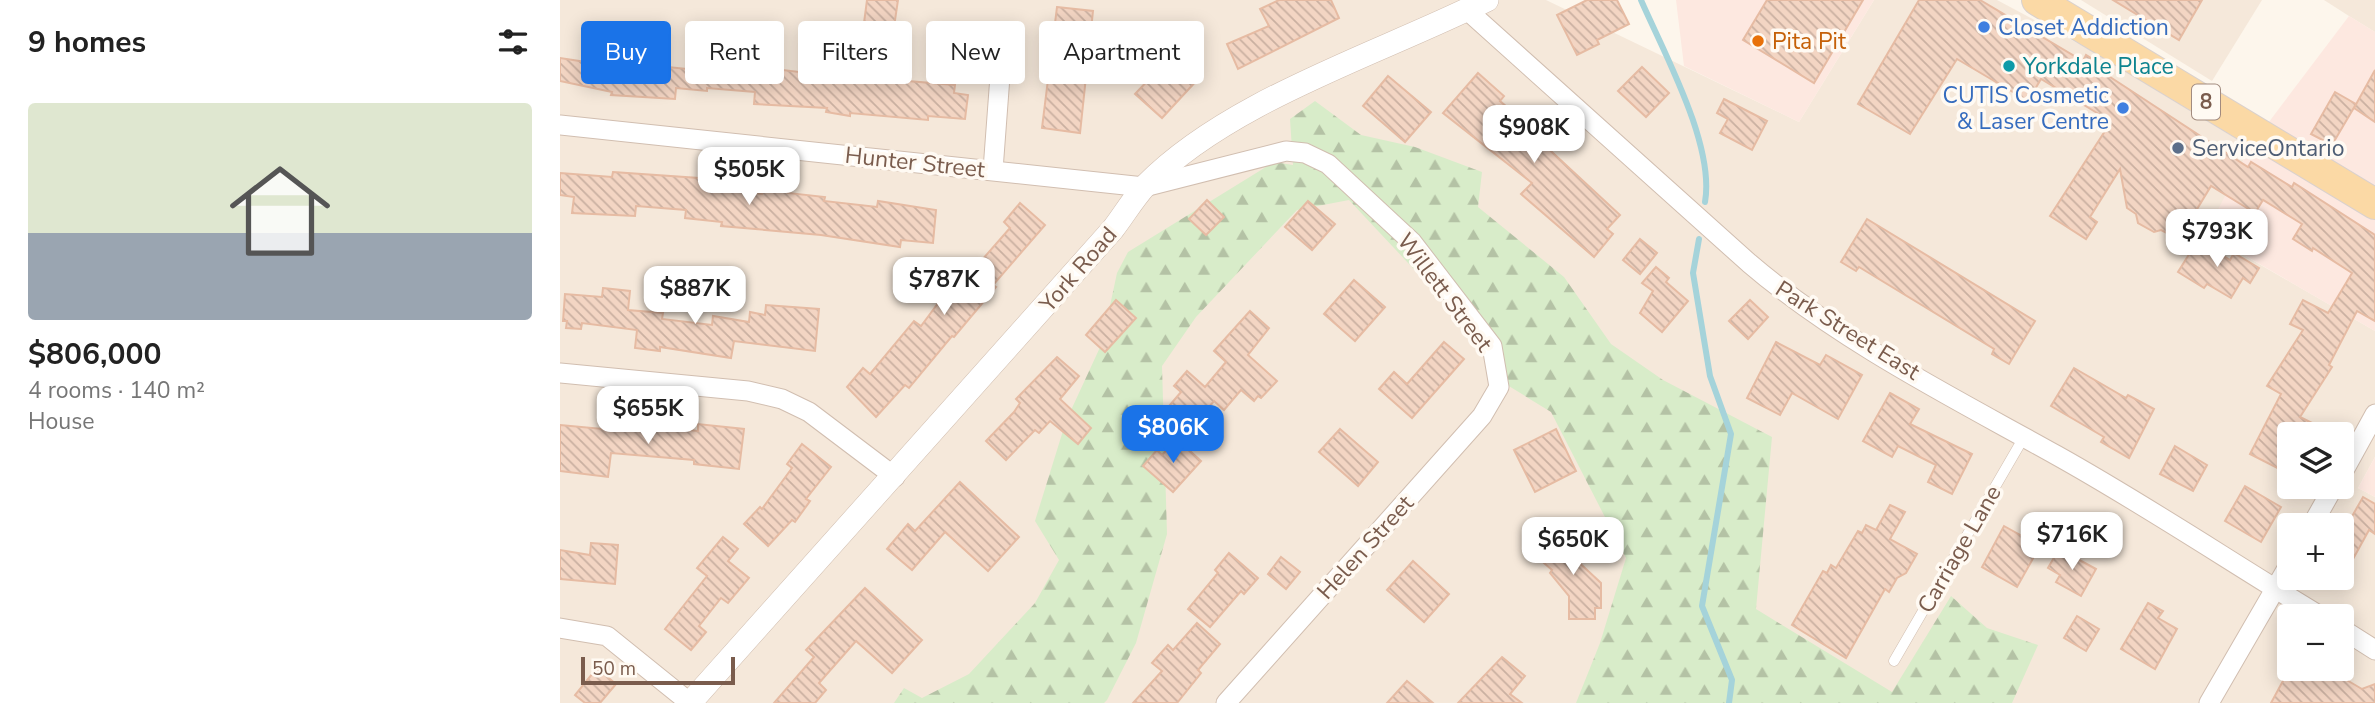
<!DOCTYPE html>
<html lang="en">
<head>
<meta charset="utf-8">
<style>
  :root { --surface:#fff; --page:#f2f2f2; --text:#222; --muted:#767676; --line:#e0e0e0; --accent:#1a73e8 }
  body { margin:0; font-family:"Nunito Sans",sans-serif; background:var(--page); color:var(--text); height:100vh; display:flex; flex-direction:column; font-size:26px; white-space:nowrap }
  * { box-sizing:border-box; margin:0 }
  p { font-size:23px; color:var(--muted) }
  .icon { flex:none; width:38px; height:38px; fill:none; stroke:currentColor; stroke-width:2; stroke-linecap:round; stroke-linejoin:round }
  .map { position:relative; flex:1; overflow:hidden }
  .details { display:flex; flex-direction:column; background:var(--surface); width:560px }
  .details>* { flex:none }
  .guide { position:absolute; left:21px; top:21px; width:665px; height:63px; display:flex; gap:14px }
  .tools { position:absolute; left:1717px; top:422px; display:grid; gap:14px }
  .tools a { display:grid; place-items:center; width:77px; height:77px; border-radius:7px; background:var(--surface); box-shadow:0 4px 18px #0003; font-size:35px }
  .scale { position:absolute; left:21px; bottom:18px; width:154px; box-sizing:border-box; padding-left:7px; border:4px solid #7a5c4d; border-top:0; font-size:19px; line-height:24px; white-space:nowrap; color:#7a5c4d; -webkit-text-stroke:5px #fffaf3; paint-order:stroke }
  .price { position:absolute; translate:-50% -60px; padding:0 16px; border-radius:14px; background:#fff; color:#222; font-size:23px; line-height:46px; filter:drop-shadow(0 2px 4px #0008) }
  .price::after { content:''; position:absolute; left:50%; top:42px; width:21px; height:16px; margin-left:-10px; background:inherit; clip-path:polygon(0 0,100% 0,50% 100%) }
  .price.active { background:var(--accent); color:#fff }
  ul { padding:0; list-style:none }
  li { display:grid; align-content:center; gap:14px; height:371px; padding:0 28px }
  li+li { border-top:2px solid var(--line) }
  li span { display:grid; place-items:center; height:217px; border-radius:7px; color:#555 }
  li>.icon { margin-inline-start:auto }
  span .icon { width:126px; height:126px; fill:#fffc; stroke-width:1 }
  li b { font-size:30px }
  h2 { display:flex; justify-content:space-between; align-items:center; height:84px; padding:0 28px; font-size:30px }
  .tag { padding:0 24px; border-radius:7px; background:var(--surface); box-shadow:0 4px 18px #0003; font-size:24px; line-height:63px }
  .tag.active { background:var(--accent); color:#fff }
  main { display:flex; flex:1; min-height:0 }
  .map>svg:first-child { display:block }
  .residential { fill:#f5e8da; fill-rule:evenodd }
  .commercial { fill:#fde8e0 }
  .forest { fill:url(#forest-firs) }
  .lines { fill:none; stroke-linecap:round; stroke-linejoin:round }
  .stream { stroke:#a5d3da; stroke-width:6 }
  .building { fill:url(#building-back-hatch); stroke:#e6bba3; stroke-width:2 }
  .service-casing { stroke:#d1beb0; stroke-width:11 }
  .minor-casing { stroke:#d1beb0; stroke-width:21 }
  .tertiary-casing { stroke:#d1beb0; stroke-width:24 }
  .primary-casing { stroke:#dad1cd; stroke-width:32 }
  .service { stroke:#fff; stroke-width:10 }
  .minor { stroke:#fff; stroke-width:19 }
  .tertiary { stroke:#fff; stroke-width:23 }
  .primary { stroke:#fbd9a5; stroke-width:30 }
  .shop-dot { fill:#3f7fe0; stroke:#fffaf3; stroke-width:2.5 }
  .food-dot { fill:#e8710a; stroke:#fffaf3; stroke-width:2.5 }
  .culture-dot { fill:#0f9aa8; stroke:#fffaf3; stroke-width:2.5 }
  .service-dot { fill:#5c6f8a; stroke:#fffaf3; stroke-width:2.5 }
  .labels { text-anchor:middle; stroke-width:7; stroke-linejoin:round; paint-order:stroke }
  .shield { fill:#fffaf3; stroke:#a28b7f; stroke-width:2 }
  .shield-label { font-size:21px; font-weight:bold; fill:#7a5c4d }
  .shop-label { font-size:23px; fill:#366cbe; stroke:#fffaf3; text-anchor:start }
  .food-label { font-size:23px; fill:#c56008; stroke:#fffaf3; text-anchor:start }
  .culture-label { font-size:23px; fill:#0d838f; stroke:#fffaf3; text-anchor:start }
  .service-label { font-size:23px; fill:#4e5e75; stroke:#fffaf3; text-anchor:start }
  .street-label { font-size:23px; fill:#7a5c4d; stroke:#fffaf3 }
</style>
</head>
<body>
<main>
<section class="details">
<h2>9 homes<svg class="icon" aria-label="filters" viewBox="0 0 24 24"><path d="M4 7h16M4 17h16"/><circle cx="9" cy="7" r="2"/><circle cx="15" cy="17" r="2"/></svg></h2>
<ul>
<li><span style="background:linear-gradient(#dfe7d0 60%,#9aa5b1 0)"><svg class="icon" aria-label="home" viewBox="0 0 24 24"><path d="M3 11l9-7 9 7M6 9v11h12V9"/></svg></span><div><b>$806,000</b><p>4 rooms · 140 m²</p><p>House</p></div></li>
</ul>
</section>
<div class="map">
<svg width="1815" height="703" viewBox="0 0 1815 703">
  <defs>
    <pattern id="forest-firs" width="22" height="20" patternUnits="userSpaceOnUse" patternTransform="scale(1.75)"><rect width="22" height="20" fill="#d8ecc9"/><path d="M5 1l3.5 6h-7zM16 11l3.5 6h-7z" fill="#b4c2a5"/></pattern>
    <pattern id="building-back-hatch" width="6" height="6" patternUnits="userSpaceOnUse" patternTransform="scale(1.75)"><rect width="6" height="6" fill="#f3d5c3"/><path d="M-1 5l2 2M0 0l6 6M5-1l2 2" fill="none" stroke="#cab0a1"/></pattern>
  </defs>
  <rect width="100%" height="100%" fill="#fdf6ec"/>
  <!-- residential -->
  <g class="residential">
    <path d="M 0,0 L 986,0 L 1239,122 L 1314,0 L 1437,0 L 1521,45 L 1690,147 L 1647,234 L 1815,331 L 1815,457 L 1798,488 L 1815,497 L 1815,703 L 0,703 ZM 1729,434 L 1782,434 L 1782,486 L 1729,486 ZM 1729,525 L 1782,525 L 1782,578 L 1729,578 ZM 1729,616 L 1782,616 L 1782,668 L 1729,668 Z"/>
    <path d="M 1521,0 L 1702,0 L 1652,81 Z"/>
    <path d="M 1764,0 L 1815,0 L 1815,32 L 1789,16 Z"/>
  </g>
  <!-- commercial -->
  <g class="commercial">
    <path d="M 1116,0 L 1314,0 L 1239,122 L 1124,66 Z"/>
    <path d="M 1789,16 L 1815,32 L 1815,331 L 1646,233 L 1690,147 Z"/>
    <path d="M 1815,457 L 1815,497 L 1798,488 Z"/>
  </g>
  <!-- forest -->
  <path class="forest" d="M 755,101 L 801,135 L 855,147 L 922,172 L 918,207 L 1004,277 L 1051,344 L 1103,380 L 1212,437 L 1196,609 L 1332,692 L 1391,596 L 1427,628 L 1478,645 L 1452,703 L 1016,703 L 1040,643 L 1066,558 L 991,412 L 939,380 L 924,344 L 789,200 L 737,210 L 636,317 L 602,366 L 607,534 L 576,643 L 547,700 L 544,703 L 334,703 L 344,688 L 362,698 L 409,674 L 475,603 L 499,560 L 475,521 L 506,421 L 542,343 L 557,273 L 568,252 L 714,162 L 733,165 L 730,119 Z"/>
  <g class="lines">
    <!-- stream -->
    <g class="stream">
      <path d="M 1081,0 C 1104,53 1155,145 1145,202"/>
      <path d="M 1139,239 L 1133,273 L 1150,376 L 1171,434 L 1142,606 L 1172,680 L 1169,703"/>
    </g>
  </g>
  <!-- building -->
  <g class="building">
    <path d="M 307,0 L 338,0 L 334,27 L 304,23 Z"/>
    <path d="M 719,0 L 771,0 L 779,18 L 678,69 L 667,44 L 709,26 L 700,9 Z"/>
    <path d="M 1027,0 L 1057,0 L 1069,24 L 1037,40 L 1039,44 L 1017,55 L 997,15 Z"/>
    <path d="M 1207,0 L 1303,0 L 1254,83 L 1183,40 Z"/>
    <path d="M 1359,0 L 1420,0 L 1523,61 L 1526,55 L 1547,68 L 1544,73 L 1688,167 L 1691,162 L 1732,187 L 1734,183 L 1815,235 L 1815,321 L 1797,311 L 1769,365 L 1772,367 L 1740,417 L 1774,434 L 1729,434 L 1729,474 L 1690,454 L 1721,394 L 1707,386 L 1743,330 L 1730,324 L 1743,300 L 1768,313 L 1792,273 L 1753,248 L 1752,251 L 1733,239 L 1742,224 L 1703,200 L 1695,213 L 1651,186 L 1619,239 L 1601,230 L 1594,232 L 1578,223 L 1576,214 L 1567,208 L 1560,169 L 1530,217 L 1537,222 L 1526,239 L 1490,216 L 1545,131 L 1536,126 L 1542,116 L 1481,79 L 1468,101 L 1397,59 L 1350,134 L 1298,104 Z"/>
    <path d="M 1553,0 L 1642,0 L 1619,40 Z"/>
    <path d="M 497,7 L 533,11 L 520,133 L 482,128 Z"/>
    <path d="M 148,41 L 175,43 L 173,64 L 272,76 L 274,63 L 315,70 L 315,65 L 334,67 L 336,80 L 395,85 L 394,93 L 408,95 L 405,119 L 368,116 L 368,120 L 290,113 L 290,116 L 266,112 L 267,108 L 194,104 L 195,92 L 147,88 L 147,91 L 116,88 L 115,99 L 51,95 L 52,92 L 0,81 L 0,58 L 52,66 L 53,54 L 78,55 L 78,64 L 127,69 L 128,58 L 136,58 L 138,46 L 148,47 Z"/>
    <path d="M 613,54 L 639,78 L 602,118 L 575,94 Z"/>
    <path d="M 1082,67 L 1109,93 L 1086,117 L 1058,91 Z"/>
    <path d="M 1815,70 L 1815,122 L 1794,108 Z"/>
    <path d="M 918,73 L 944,96 L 940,101 L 982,137 L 979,140 L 1060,215 L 1047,229 L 1053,234 L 1034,257 L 961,194 L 972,183 L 883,113 Z"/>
    <path d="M 828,76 L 871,112 L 845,142 L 803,106 Z"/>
    <path d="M 1775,92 L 1796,104 L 1772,145 L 1751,134 Z"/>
    <path d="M 1164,99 L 1207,121 L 1192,150 L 1160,133 L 1168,119 L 1157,113 Z"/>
    <path d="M 53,172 L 153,179 L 152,188 L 202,194 L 204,181 L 230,185 L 228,193 L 265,197 L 264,201 L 317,207 L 318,201 L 376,210 L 373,243 L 341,240 L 340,247 L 261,235 L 161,226 L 162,222 L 125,218 L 126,210 L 76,206 L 75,216 L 12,213 L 14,197 L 0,195 L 0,173 L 52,177 Z"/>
    <path d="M 647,200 L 664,217 L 646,235 L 629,219 Z"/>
    <path d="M 748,201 L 775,224 L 752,250 L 725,227 Z"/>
    <path d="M 460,203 L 485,225 L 433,285 L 436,287 L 394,337 L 392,336 L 349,388 L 345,385 L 316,417 L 287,387 L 303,368 L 310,374 L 354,321 L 361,326 L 408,263 L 414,269 L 450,228 L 444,222 Z"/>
    <path d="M 1307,219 L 1475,321 L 1449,364 L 1432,354 L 1434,349 L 1299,267 L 1296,271 L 1281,262 Z"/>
    <path d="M 1080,239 L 1097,253 L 1080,274 L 1063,260 Z"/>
    <path d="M 1638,240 L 1670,260 L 1674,253 L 1699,268 L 1690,283 L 1683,278 L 1671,298 L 1647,284 L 1644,288 L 1618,272 Z"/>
    <path d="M 1096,267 L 1109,278 L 1106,282 L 1128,301 L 1102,332 L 1080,313 L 1093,291 L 1082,283 Z"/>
    <path d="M 794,280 L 825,307 L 795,341 L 764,314 Z"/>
    <path d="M 43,288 L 70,291 L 68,310 L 103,313 L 102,319 L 152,325 L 153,316 L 189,322 L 190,312 L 205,315 L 206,305 L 259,309 L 255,351 L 174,341 L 171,358 L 100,347 L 100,351 L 75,348 L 77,330 L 22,323 L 21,329 L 6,328 L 7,321 L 3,321 L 5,294 L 42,297 Z"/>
    <path d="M 556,300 L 576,318 L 545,352 L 526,335 Z"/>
    <path d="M 1190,300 L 1208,317 L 1188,339 L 1169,321 Z"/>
    <path d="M 690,311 L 709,328 L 688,355 L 717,381 L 701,398 L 698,396 L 694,401 L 681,390 L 664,410 L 654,401 L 634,425 L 610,405 L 621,392 L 614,386 L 627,371 L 645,387 L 666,362 L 654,351 Z"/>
    <path d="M 884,342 L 904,359 L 852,418 L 819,389 L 834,372 L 847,384 Z"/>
    <path d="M 1216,342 L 1260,365 L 1266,355 L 1302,375 L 1278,419 L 1232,393 L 1220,415 L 1187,398 Z"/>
    <path d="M 497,357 L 519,376 L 500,399 L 531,428 L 518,444 L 490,421 L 479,433 L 475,430 L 446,460 L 426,441 L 454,412 L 460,403 L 456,399 Z"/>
    <path d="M 1514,368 L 1566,398 L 1568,395 L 1594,409 L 1569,458 L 1541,442 L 1544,437 L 1491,406 Z"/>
    <path d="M 1330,393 L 1359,409 L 1350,424 L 1412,454 L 1392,494 L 1368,482 L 1376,465 L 1338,446 L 1332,457 L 1303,441 Z"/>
    <path d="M 65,422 L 138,431 L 138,424 L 184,429 L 179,469 L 134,464 L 134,460 L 51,453 L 48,477 L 0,471 L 0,425 L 64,431 Z"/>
    <path d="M 780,429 L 818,462 L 798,486 L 759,452 Z"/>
    <path d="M 996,429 L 1016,471 L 975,492 L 954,450 Z"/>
    <path d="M 617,439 L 641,461 L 613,492 L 583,466 L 597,450 L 602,455 Z"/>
    <path d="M 242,444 L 271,467 L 246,499 L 250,501 L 235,522 L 232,520 L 208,546 L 184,524 L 200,507 L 202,509 L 232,468 L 227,464 Z"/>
    <path d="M 1615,446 L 1647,465 L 1633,491 L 1600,474 Z"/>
    <path d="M 400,482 L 459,537 L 428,571 L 385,532 L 352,570 L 327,549 L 348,524 L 355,531 Z"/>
    <path d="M 1685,486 L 1721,507 L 1701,542 L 1665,521 Z"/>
    <path d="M 1803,497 L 1815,504 L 1815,534 L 1809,530 L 1782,579 L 1782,534 Z"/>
    <path d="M 1330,505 L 1345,512 L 1330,539 L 1357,554 L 1346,573 L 1337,578 L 1329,592 L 1325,589 L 1286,658 L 1232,625 L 1263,571 L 1267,573 L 1271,565 L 1276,568 L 1298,531 L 1302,533 L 1306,525 L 1316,530 Z"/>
    <path d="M 1444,526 L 1480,546 L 1457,587 L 1422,567 Z"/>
    <path d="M 1009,531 L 1023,544 L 1012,556 L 1041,583 L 1041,608 L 1035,608 L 1035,619 L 1009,619 L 1009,596 L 990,573 L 992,570 L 977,557 L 997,536 L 1001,540 Z"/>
    <path d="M 163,537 L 178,549 L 168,561 L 189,578 L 168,603 L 161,598 L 139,626 L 146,632 L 131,650 L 105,629 L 147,576 L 137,568 Z"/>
    <path d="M 31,543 L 58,545 L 55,584 L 0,579 L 0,550 L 30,555 Z"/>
    <path d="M 1499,549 L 1536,569 L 1521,596 L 1496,582 L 1500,575 L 1488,568 Z"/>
    <path d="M 669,553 L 698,578 L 684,594 L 681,591 L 650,627 L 628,609 L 658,573 L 655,570 Z"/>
    <path d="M 721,557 L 740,572 L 726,589 L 708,574 Z"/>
    <path d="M 853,561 L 889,594 L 864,622 L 827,590 Z"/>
    <path d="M 305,588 L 362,640 L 332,673 L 296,641 L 259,683 L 266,690 L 255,703 L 214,703 L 254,657 L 246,650 Z"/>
    <path d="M 1588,603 L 1603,611 L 1598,618 L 1617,629 L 1595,669 L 1561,649 Z"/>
    <path d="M 1517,616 L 1539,629 L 1526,651 L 1504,638 Z"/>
    <path d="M 637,623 L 660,644 L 638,670 L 641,673 L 617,703 L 573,703 L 602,671 L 592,663 L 608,645 L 613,650 Z"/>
    <path d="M 942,657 L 965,676 L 950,694 L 962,703 L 898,703 Z"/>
    <path d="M 37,668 L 56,684 L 40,703 L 25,703 L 15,695 Z"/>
    <path d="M 1730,668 L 1766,668 L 1802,689 L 1815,684 L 1815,703 L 1711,703 Z"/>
    <path d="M 847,681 L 873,703 L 827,703 Z"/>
  </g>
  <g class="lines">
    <defs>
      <path id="service" d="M 1334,661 L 1464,437"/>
      <g id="minor">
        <path d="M 907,10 L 1189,263 C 1280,341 1392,397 1496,455 C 1586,505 1672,563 1760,616"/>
        <path d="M 0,125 L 584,187 L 726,151 L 745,153 L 768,164 L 852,242 L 932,346 L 939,387 L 922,416 L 666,703"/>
        <path d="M 433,170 L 443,36"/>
        <path d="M 0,373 L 188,391 L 222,399 L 249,412 L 335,477"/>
        <path d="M 1782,474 L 1815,414"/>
        <path d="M 1752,525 L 1774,486"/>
        <path d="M 0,628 L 47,636 L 130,703"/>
        <path d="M 1782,629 L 1815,650"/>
        <path d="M 1649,703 L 1729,565"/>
      </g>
      <path id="tertiary" d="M 130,703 L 553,229 C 564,215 573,199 585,186 C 669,100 819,54 927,0"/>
      <path id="primary" d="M 1477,0 L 1815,204"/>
    </defs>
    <!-- service casing -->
    <use href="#service" class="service-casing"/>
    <!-- minor casing -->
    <use href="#minor" class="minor-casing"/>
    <!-- tertiary casing -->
    <use href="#tertiary" class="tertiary-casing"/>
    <!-- primary casing -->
    <use href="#primary" class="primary-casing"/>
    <!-- service -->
    <use href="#service" class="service"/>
    <!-- minor -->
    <use href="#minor" class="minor"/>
    <!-- tertiary -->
    <use href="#tertiary" class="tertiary"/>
    <!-- primary -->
    <use href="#primary" class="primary"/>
  </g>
  <!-- markers -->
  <g class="shop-dot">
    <circle cx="1424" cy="27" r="7"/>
    <circle cx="1563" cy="108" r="7"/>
  </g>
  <circle class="food-dot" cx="1198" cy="41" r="7"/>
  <circle class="culture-dot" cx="1449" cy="66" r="7"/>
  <circle class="service-dot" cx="1618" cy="148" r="7"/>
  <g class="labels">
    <!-- shield labels -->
    <rect class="shield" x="1632" y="84.5" width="28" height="35" rx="5"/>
    <g class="shield-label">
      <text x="1646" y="109">8</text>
    </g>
    <!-- shop labels -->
    <g class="shop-label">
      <text x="1438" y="35">Closet Addiction</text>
      <text x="1549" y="103" text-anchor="end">CUTIS Cosmetic<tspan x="1549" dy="26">&amp; Laser Centre</tspan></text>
    </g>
    <!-- food labels -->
    <g class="food-label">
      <text x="1212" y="49">Pita Pit</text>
    </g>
    <!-- culture labels -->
    <g class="culture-label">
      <text x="1463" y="74">Yorkdale Place</text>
    </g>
    <!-- service labels -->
    <g class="service-label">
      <text x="1632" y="156">ServiceOntario</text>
    </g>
    <!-- street labels -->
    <g class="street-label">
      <text transform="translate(355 162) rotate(6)" y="8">Hunter Street</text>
      <text transform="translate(518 269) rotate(-49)" y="8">York Road</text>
      <text transform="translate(885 292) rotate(53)" y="8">Willett Street</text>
      <text transform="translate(1288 330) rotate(32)" y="8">Park Street East</text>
      <text transform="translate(805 547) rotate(-48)" y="8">Helen Street</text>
      <text transform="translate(1399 549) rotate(-60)" y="8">Carriage Lane</text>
    </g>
  </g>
</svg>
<div class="tools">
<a><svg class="icon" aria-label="layers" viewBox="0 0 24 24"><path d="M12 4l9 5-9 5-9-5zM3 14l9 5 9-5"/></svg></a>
<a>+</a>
<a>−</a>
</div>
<div class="scale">50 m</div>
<b class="price" style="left:974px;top:165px">$908K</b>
<b class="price" style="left:189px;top:207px">$505K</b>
<b class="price" style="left:1657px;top:269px">$793K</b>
<b class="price" style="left:384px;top:317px">$787K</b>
<b class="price" style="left:135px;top:326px">$887K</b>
<b class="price" style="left:88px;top:446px">$655K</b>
<b class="price active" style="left:613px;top:465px">$806K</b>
<b class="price" style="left:1512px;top:572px">$716K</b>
<b class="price" style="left:1013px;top:577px">$650K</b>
<div class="guide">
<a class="tag active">Buy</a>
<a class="tag">Rent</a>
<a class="tag">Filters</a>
<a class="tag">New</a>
<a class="tag">Apartment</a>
</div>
</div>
</main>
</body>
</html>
